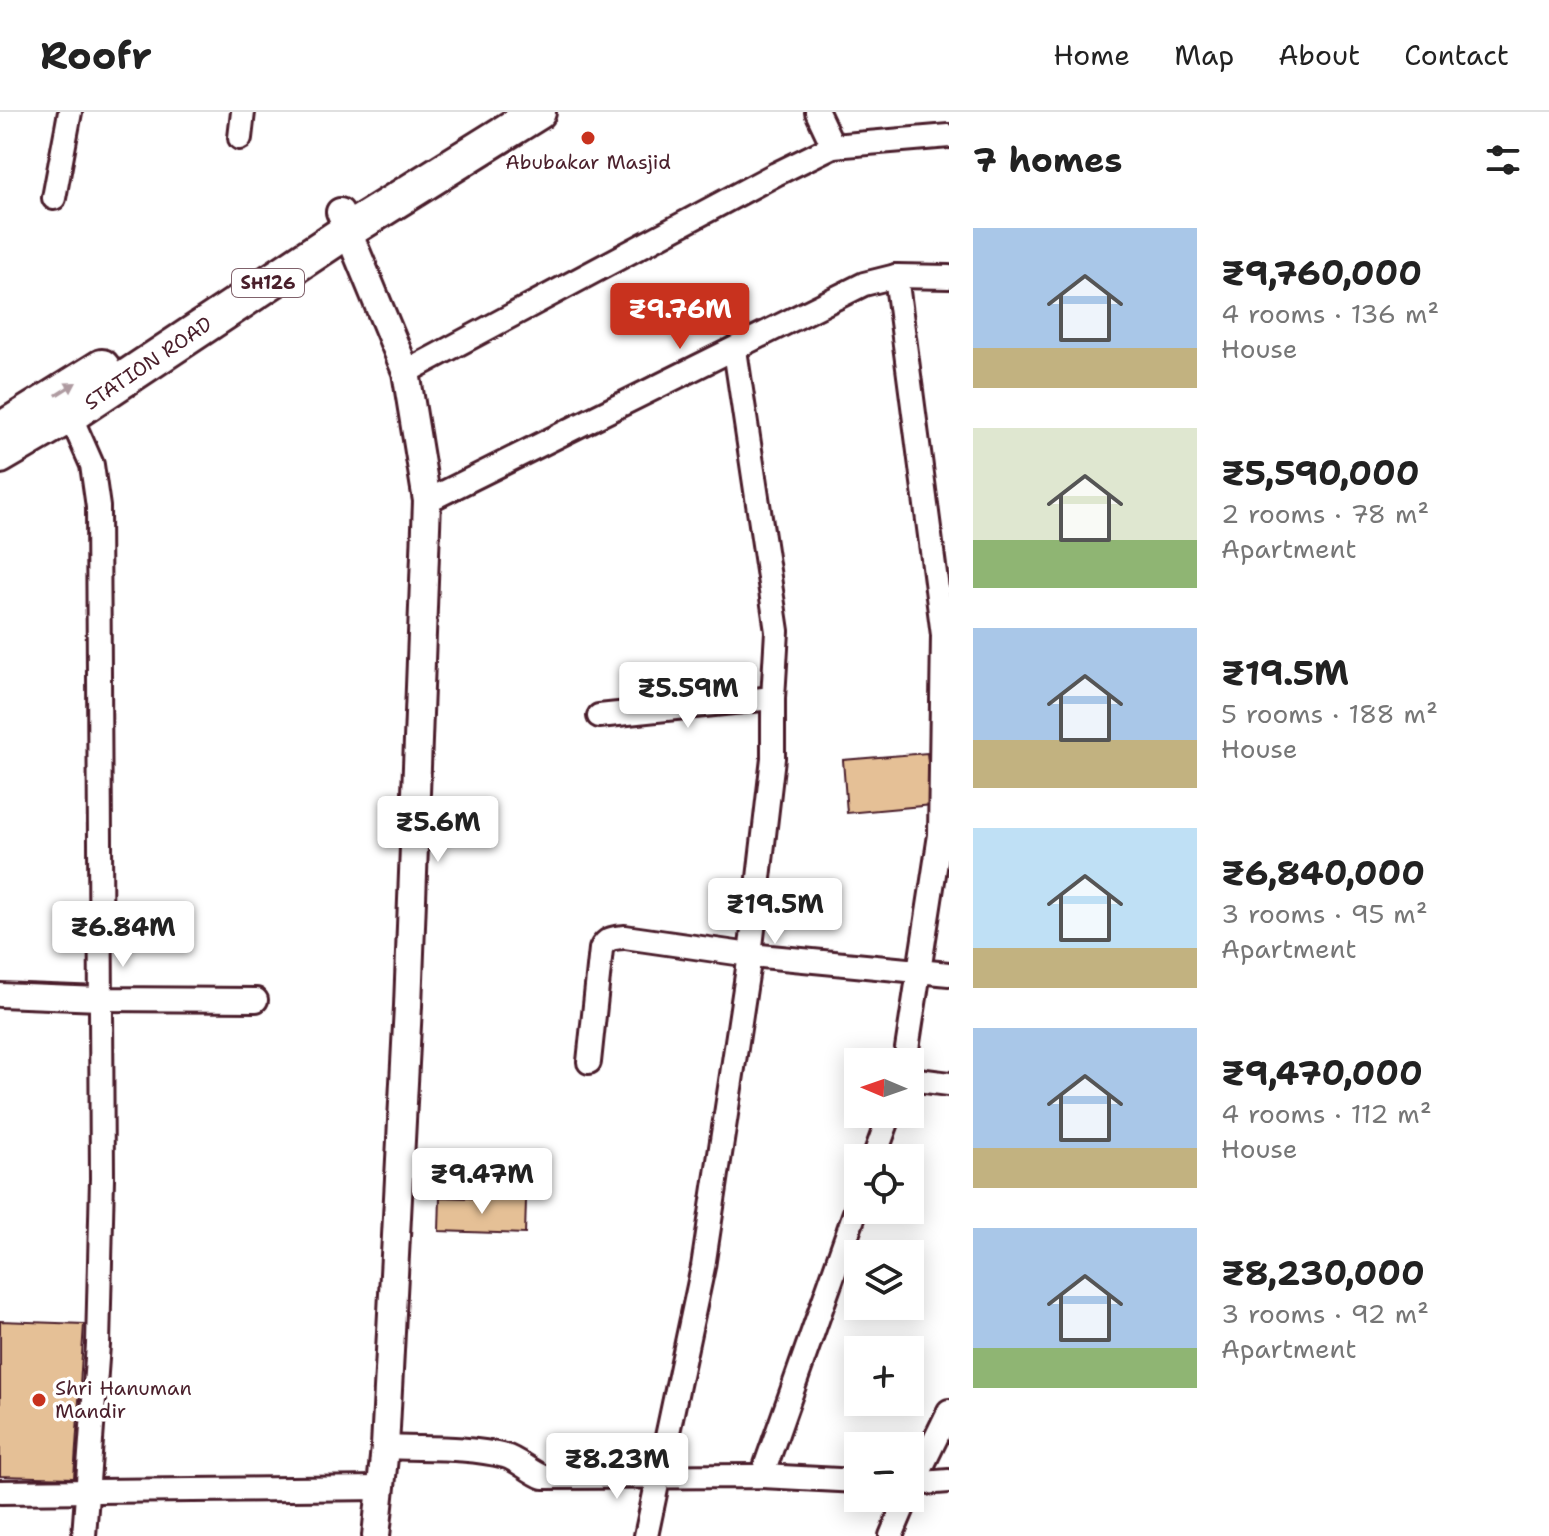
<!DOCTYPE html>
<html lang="en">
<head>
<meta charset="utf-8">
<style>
  :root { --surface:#fff; --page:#f6f6f6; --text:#222; --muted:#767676; --line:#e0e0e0; --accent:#c8321e }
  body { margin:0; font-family:"Shantell Sans",sans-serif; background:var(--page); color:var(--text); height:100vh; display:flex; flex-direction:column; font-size:30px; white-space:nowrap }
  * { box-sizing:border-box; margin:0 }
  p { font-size:26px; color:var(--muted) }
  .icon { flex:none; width:44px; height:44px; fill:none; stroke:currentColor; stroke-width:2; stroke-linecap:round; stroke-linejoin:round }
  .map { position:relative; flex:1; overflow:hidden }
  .panel { display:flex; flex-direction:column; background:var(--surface); width:600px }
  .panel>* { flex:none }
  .needle { width:52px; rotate:272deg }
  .controls { position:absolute; left:844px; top:936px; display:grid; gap:16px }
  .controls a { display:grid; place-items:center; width:80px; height:80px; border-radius:0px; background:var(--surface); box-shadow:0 4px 20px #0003; font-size:40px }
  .price { position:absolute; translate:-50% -68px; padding:0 18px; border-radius:8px; background:#fff; color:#222; font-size:26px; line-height:52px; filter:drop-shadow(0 2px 4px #0008) }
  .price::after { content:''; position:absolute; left:50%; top:48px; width:24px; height:18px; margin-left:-12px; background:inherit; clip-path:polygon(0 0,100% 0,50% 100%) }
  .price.active { background:var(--accent); color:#fff }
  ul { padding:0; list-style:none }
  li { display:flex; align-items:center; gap:24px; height:200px; padding:0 24px }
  li span { display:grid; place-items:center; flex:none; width:224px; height:160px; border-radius:0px; color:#555 }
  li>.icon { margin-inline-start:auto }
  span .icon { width:96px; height:96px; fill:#fffc; stroke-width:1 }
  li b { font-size:34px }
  h2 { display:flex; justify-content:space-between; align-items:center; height:96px; padding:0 24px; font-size:34px }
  header { display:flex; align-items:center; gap:48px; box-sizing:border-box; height:112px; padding:0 40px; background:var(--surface); border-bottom:2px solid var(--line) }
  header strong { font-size:38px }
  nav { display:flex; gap:44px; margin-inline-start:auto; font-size:28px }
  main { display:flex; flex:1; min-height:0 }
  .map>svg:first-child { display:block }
  .building { fill:#e5c096; stroke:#4a1f2b; stroke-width:2 }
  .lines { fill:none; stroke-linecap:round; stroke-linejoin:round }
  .minor-casing { stroke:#4a1f2b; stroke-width:28 }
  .tertiary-casing { stroke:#4a1f2b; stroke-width:32 }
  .primary-casing { stroke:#4a1f2b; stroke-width:40 }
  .minor { stroke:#fff; stroke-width:22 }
  .tertiary { stroke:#fff; stroke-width:26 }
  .primary { stroke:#fff; stroke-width:34 }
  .oneway { fill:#ae9aa0 }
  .poi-dot { fill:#c8321e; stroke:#fff; stroke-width:3 }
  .labels { text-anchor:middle; stroke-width:7; stroke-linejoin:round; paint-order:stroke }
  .shield { fill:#fff; stroke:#80626b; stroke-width:2 }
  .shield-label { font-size:18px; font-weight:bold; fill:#4a1f2b }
  .poi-label { font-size:20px; fill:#4a1f2b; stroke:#fff }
  .street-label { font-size:20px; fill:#4a1f2b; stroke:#fff }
</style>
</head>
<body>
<header>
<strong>Roofr</strong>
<nav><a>Home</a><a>Map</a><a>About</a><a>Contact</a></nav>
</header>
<main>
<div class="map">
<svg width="949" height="1424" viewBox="0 0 949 1424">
  <rect width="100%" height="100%" fill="#fff"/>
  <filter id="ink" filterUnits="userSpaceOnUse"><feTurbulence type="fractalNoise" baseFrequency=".0125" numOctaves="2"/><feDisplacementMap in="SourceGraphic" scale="16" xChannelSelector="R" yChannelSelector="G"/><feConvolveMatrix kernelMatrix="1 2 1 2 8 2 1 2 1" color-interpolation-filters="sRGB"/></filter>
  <g filter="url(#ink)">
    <!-- building -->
    <g class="building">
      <path d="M 927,641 L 932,693 L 847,701 L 843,648 Z"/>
      <path d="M 440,1085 L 526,1088 L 525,1122 L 439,1119 Z"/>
      <path d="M 0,1209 L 84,1212 L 74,1366 L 0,1364 Z"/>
    </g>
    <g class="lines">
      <defs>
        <g id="minor">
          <path d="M 817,0 L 833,34"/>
          <path d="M 240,26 L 243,0"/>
          <path d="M 54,86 L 70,0"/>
          <path d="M 896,164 L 943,523 L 940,723 L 905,950"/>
          <path d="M 406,260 L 776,62 L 833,34 L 949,24"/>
          <path d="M 70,303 L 92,353 L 98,395 L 102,1066 L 98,1233 L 84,1424"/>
          <path d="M 427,389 L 864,172 L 896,164 L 949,165"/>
          <path d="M 599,604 L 773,586"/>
          <path d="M 0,883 L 100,887 L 256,888"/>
          <path d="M 589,950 L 601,837 C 606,826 613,826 625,825 L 750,843 L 949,862"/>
          <path d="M 910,967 L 949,972"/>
          <path d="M 874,1046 L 890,1002"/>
          <path d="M 385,1335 C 423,1337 467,1334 505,1344 C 517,1347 530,1360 543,1365 L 762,1364 L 858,1369"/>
          <path d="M 762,1364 L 858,1092"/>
          <path d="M 910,1372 L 949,1369"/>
          <path d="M 910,1379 L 949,1299"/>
          <path d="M 0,1380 L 382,1376"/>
          <path d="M 646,1424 L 703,1155 L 750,843 L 773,646 L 773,586 L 777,519 L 735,238"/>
          <path d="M 891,1424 L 907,1386"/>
        </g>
        <path id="tertiary" d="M 340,100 L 406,260 L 427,389 L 408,894 L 385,1335 L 376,1424"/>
        <g id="primary">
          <path d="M 4,316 L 102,255"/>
          <path d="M 0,344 L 70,303 L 347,119 L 538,0"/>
        </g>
      </defs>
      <!-- minor casing -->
      <use href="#minor" class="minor-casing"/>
      <!-- tertiary casing -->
      <use href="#tertiary" class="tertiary-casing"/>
      <!-- primary casing -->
      <use href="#primary" class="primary-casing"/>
      <!-- minor -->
      <use href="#minor" class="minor"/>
      <!-- tertiary -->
      <use href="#tertiary" class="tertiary"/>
      <!-- primary -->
      <use href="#primary" class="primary"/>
    </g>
    <!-- one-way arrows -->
    <defs><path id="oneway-solid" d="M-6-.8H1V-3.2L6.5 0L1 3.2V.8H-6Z" transform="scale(2)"/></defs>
    <use class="oneway" href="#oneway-solid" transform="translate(66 277) rotate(-32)"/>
  </g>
  <!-- markers -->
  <g class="poi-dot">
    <circle cx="588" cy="26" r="8"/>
    <circle cx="39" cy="1288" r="8"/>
  </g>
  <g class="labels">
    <!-- shield labels -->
    <rect class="shield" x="232" y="157" width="72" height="28" rx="6"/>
    <g class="shield-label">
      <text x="268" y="177">SH126</text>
    </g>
    <!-- poi labels -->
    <g class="poi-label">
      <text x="588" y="57">Abubakar Masjid</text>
      <text x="55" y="1283" text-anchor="start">Shri Hanuman<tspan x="55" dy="23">Mandir</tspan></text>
    </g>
    <!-- street labels -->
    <g class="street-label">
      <text transform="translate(148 251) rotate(-34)" y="7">STATION ROAD</text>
    </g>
  </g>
</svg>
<div class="controls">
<a><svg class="needle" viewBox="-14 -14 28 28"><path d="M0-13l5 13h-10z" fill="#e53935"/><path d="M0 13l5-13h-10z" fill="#767676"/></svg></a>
<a><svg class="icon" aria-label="locate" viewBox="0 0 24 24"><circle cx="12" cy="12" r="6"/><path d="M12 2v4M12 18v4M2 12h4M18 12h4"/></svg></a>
<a><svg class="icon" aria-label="layers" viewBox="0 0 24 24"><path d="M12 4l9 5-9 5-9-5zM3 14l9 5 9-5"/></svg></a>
<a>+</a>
<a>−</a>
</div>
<b class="price active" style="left:680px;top:239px">₹9.76M</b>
<b class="price" style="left:688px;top:618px">₹5.59M</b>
<b class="price" style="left:438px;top:752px">₹5.6M</b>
<b class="price" style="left:775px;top:834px">₹19.5M</b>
<b class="price" style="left:123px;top:857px">₹6.84M</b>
<b class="price" style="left:482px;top:1104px">₹9.47M</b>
<b class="price" style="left:617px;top:1389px">₹8.23M</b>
</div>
<section class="panel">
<h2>7 homes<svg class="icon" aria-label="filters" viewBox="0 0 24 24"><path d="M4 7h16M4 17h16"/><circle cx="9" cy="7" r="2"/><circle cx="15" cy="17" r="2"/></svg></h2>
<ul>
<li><span style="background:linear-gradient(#a9c7e8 75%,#c2b280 0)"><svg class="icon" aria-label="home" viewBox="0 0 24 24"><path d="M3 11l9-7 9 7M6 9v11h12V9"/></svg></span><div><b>₹9,760,000</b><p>4 rooms · 136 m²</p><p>House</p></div></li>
<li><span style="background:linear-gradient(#dfe7d0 70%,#8fb573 0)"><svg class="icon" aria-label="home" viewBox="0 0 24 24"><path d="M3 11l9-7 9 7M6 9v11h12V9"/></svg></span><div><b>₹5,590,000</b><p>2 rooms · 78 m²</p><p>Apartment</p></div></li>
<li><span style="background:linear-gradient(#a9c7e8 70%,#c2b280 0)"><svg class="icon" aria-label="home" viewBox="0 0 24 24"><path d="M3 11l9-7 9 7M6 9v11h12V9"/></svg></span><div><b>₹19.5M</b><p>5 rooms · 188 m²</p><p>House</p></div></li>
<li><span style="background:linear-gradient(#bfe0f5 75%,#c2b280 0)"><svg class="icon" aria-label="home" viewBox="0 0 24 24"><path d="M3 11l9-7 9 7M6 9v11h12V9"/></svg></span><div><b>₹6,840,000</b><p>3 rooms · 95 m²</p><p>Apartment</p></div></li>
<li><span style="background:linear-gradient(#a9c7e8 75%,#c2b280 0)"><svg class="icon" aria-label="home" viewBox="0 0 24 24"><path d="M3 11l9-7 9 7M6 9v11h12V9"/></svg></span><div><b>₹9,470,000</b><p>4 rooms · 112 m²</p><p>House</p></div></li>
<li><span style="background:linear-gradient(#a9c7e8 75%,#8fb573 0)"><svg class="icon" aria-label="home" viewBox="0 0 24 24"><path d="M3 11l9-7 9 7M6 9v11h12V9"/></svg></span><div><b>₹8,230,000</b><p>3 rooms · 92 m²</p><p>Apartment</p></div></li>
</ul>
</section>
</main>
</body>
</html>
